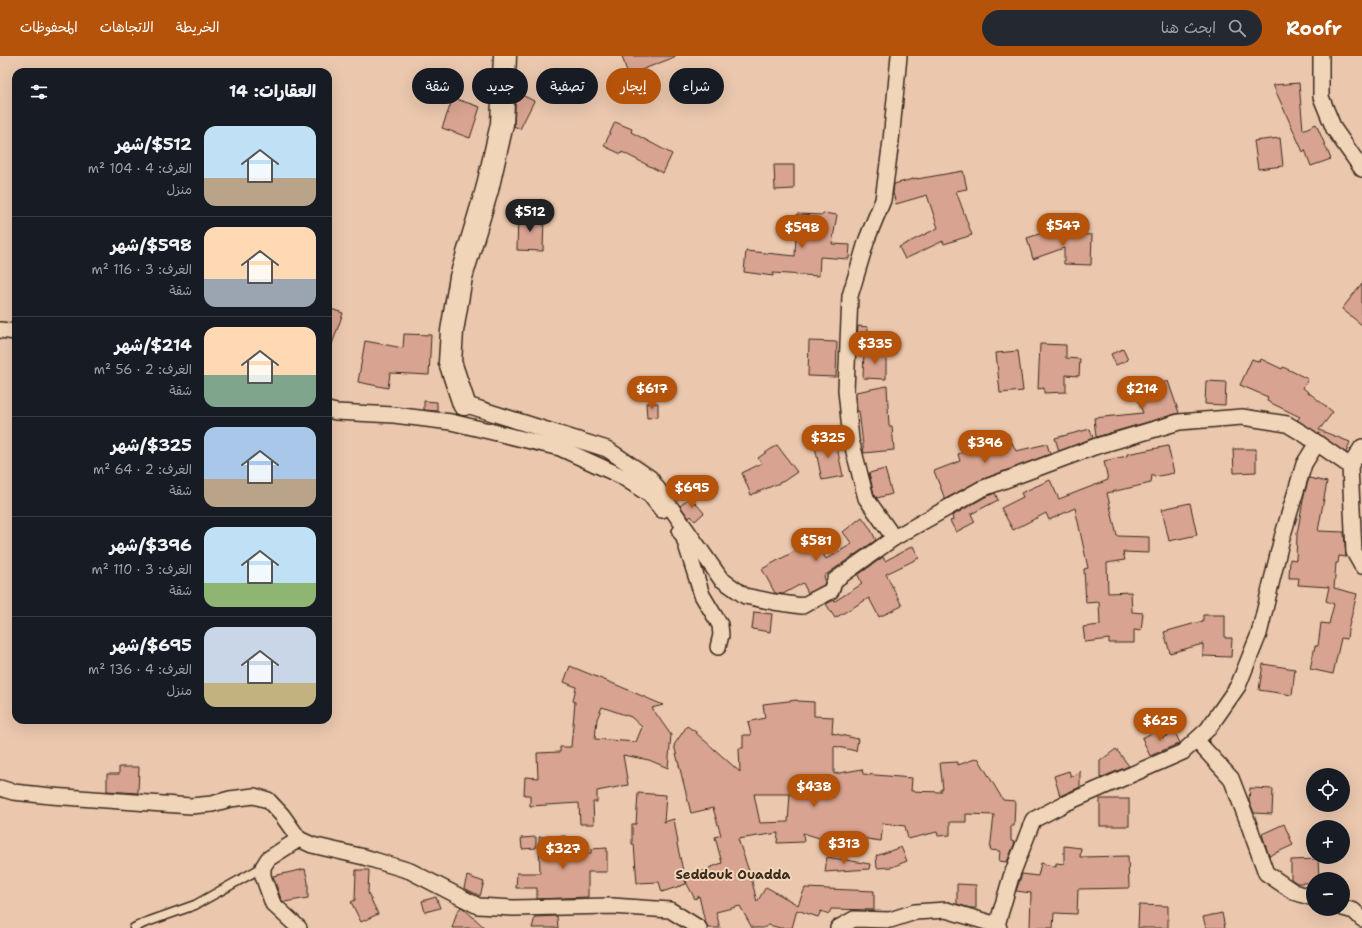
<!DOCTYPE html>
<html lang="ar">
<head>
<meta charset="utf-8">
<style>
  :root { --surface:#171b24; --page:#242831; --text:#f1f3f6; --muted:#9ea1a6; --line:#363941; --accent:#b45309 }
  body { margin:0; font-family:"Shantell Sans","Playpen Sans Arabic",sans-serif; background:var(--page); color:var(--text); direction:rtl; height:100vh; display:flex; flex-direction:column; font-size:15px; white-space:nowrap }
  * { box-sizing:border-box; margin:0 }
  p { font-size:13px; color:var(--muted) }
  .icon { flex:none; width:22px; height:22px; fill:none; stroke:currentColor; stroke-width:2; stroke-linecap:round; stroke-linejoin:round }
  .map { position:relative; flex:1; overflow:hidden; direction:ltr }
  .side { position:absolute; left:12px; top:12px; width:320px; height:656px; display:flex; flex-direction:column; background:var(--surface); border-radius:12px; box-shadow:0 4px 16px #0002; direction:rtl }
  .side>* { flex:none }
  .banner { position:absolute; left:344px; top:12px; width:380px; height:36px; direction:rtl; display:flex; gap:8px }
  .tools { position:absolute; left:1306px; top:712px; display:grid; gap:8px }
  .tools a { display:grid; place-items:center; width:44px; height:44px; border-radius:50%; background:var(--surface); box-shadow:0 4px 16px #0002; font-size:20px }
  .price { position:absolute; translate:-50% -34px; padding:0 9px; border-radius:14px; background:var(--accent); color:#fff; font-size:13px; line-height:26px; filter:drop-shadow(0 1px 2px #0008) }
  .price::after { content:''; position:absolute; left:50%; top:24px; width:12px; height:9px; margin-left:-6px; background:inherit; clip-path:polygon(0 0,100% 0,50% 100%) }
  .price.active { background:#222; color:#fff }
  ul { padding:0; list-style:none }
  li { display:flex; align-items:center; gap:12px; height:100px; padding:0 16px }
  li+li { border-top:1px solid var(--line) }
  li span { display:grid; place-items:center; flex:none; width:112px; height:80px; border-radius:12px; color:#555 }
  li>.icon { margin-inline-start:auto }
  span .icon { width:48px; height:48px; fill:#fffc; stroke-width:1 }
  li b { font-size:17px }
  h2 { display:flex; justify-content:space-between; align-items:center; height:48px; padding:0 16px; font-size:17px }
  .chip { padding:0 14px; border-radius:18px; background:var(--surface); box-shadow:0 4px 16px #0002; font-size:14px; line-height:36px }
  .chip.active { background:var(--accent); color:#fff }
  header { display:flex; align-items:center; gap:24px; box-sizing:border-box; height:56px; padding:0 20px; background:var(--accent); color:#fff }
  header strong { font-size:19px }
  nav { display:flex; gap:22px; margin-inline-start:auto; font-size:14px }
  .search { width:280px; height:36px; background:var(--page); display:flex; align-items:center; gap:10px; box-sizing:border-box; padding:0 14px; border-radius:22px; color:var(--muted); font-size:15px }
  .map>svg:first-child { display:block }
  .building { fill:#d8a390; stroke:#3b2a1e; fill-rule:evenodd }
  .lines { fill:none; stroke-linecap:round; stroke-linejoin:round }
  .lane-casing { stroke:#3b2a1e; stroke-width:11 }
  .street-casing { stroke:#3b2a1e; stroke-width:18 }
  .secondary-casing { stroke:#3b2a1e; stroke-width:25 }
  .lane { stroke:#f1d5b8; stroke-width:8 }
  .street { stroke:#f1d5b8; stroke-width:15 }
  .secondary { stroke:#f1d5b8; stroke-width:22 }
  .labels { text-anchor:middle; stroke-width:4; stroke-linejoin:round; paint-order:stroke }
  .quarter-label { font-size:13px; font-weight:bold; fill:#3b2a1e; stroke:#f1d5b8 }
</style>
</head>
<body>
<header>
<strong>Roofr</strong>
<div class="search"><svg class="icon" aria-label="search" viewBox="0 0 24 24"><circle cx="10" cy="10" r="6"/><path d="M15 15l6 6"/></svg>ابحث هنا</div>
<nav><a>الخريطة</a><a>الاتجاهات</a><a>المحفوظات</a></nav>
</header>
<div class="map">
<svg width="1362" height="872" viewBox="0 0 1362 872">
  <rect width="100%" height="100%" fill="#eac7ad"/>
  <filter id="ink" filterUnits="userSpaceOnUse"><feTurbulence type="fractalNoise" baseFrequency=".025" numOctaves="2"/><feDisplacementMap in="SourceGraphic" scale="8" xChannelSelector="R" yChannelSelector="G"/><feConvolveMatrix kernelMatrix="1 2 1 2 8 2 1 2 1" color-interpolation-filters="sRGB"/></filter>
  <g filter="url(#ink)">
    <!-- building -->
    <g class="building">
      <path d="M 622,0 L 675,0 L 675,1 L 628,19 Z"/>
      <path d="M 1299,27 L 1303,74 L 1316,68 L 1331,103 L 1311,110 L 1305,94 L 1303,96 L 1273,29 Z"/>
      <path d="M 516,36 L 534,45 L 520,73 L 514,70 Z"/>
      <path d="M 453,42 L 480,51 L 470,82 L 442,72 Z"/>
      <path d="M 615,66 L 632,73 L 631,76 L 672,98 L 663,117 L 622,96 L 621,98 L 604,90 Z"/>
      <path d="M 1280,82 L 1283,110 L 1258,113 L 1254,85 Z"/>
      <path d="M 774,109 L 794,109 L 794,133 L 775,134 Z"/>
      <path d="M 963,115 L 967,133 L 956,135 L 972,179 L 944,188 L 943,185 L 905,203 L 899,191 L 938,172 L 927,139 L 896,148 L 893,137 L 894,128 L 917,122 L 917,123 Z"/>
      <path d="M 823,157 L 837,159 L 832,188 L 850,189 L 849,203 L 820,201 L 819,220 L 773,217 L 773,220 L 744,216 L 746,195 L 795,200 L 797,158 L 823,159 Z"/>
      <path d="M 518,159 L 544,160 L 543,195 L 517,194 Z"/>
      <path d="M 1045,176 L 1047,181 L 1057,177 L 1092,179 L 1091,209 L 1064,208 L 1064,192 L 1033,203 L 1027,182 Z"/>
      <path d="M 1362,227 L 1362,269 L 1342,253 Z"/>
      <path d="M 328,252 L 343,257 L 330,294 L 328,294 Z"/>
      <path d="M 858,270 L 868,271 L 867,285 L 857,284 Z"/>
      <path d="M 404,278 L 431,279 L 429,319 L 390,317 L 388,332 L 358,326 L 365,285 L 403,292 Z"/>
      <path d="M 809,285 L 837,286 L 836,321 L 808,320 Z"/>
      <path d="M 1040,288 L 1066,289 L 1066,302 L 1080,303 L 1079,320 L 1066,319 L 1066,336 L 1044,337 L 1044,332 L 1038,333 Z"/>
      <path d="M 1123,293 L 1128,304 L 1116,309 L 1111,298 Z"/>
      <path d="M 864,295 L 886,295 L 886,323 L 863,322 Z"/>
      <path d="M 1018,295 L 1023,335 L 1000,337 L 996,297 Z"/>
      <path d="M 1252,303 L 1260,306 L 1261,303 L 1282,313 L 1283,311 L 1308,323 L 1303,332 L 1333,356 L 1319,374 L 1350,386 L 1346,397 L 1297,364 L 1300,361 L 1267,345 L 1268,341 L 1240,329 Z"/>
      <path d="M 1168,325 L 1179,357 L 1096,381 L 1094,362 L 1143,357 L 1135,336 Z"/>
      <path d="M 1206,325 L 1226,326 L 1225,349 L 1205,348 Z"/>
      <path d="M 887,330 L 889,370 L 892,370 L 894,394 L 864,397 L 859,355 L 857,355 L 856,336 Z"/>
      <path d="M 424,345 L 437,346 L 437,355 L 424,354 Z"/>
      <path d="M 646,347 L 658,347 L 658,361 L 647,362 Z"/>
      <path d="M 1090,373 L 1093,382 L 1059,395 L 1055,382 Z"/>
      <path d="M 1008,378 L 1016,395 L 1047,388 L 1050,398 L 978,425 L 945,443 L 934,415 L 960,405 L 958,398 L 969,394 L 970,396 Z"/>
      <path d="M 835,382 L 843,420 L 822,424 L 814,386 Z"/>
      <path d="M 777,389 L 797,416 L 784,425 L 751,439 L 742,417 L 762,407 L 758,402 Z"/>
      <path d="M 1168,390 L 1174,417 L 1154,421 L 1154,419 L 1152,419 L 1151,427 L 1107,437 L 1117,480 L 1149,481 L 1149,497 L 1123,496 L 1125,504 L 1107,507 L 1108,537 L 1131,536 L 1132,556 L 1143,557 L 1141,575 L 1134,574 L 1134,587 L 1109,587 L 1109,583 L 1085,586 L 1083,571 L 1100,569 L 1099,546 L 1086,547 L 1084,513 L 1088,512 L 1075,452 L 1049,464 L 1046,457 L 1013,474 L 1001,452 L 1023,441 L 1021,437 L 1050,424 L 1059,443 L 1108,424 L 1104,405 L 1127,400 L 1127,398 Z"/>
      <path d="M 1233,393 L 1256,393 L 1256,416 L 1234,417 Z"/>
      <path d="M 885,413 L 892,438 L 877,442 L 874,438 L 869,417 Z"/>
      <path d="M 1309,422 L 1327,426 L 1318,475 L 1344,476 L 1346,501 L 1339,500 L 1338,507 L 1336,507 L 1334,532 L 1357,538 L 1348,574 L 1347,583 L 1341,582 L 1333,618 L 1310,613 L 1315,590 L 1318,590 L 1321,567 L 1329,568 L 1334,548 L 1326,545 L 1329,531 L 1298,529 L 1299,522 L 1289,522 L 1290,503 L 1296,504 L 1297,478 L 1304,439 Z"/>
      <path d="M 995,437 L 998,444 L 971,458 L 975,466 L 956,476 L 950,465 L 953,464 L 952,460 L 985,441 Z"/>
      <path d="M 690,441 L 704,457 L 695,465 L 691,460 L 689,462 L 680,450 Z"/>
      <path d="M 1190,447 L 1197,479 L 1169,485 L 1162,453 Z"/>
      <path d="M 862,461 L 870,472 L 876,484 L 824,520 L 825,524 L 824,529 L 808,537 L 803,527 L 783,538 L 775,537 L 762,513 L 808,488 L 813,496 L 820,492 L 826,503 L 852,488 L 843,476 Z"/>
      <path d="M 913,490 L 919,502 L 886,518 L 902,550 L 879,561 L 869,542 L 835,562 L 826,548 L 834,544 L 835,545 L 862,528 L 858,519 L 883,501 L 885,505 Z"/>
      <path d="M 754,556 L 772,558 L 770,576 L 752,573 Z"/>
      <path d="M 1203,559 L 1225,559 L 1225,582 L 1232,582 L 1231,601 L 1203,600 L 1203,588 L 1170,597 L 1164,576 L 1203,565 Z"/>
      <path d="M 1263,608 L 1295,613 L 1292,639 L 1259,634 Z"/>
      <path d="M 570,610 L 619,630 L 663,649 L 652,652 L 671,679 L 668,712 L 649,704 L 623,699 L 628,729 L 597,735 L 597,746 L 593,746 L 594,768 L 580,768 L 579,747 L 530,750 L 530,739 L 524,739 L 525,721 L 538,722 L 537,697 L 560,696 L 560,691 L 571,691 L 575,646 L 573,645 L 576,631 L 564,626 ZM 602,651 L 631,661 L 642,671 L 636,686 L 595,683 L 597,663 Z"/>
      <path d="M 797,644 L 798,645 L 814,646 L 814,660 L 833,661 L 832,677 L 858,683 L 856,695 L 834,690 L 834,718 L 862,713 L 863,718 L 912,722 L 911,735 L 941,736 L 941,733 L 943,733 L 940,707 L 958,706 L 958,709 L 978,702 L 1003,744 L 1015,745 L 1014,770 L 1011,770 L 1011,785 L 1015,786 L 1007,806 L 999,805 L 1000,795 L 990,794 L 994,759 L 966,758 L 966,766 L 950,766 L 950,779 L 938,780 L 937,776 L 908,783 L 905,770 L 883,767 L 881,785 L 840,779 L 839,788 L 803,777 L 804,786 L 777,787 L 778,777 L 738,783 L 751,821 L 757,846 L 766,831 L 798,849 L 805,832 L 874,835 L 874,854 L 831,853 L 829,858 L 821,855 L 818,861 L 797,854 L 792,872 L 780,872 L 769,869 L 763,872 L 752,872 L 740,850 L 716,856 L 720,872 L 708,872 L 705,866 L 699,840 L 695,843 L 687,828 L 685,819 L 709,814 L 709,812 L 722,807 L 715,781 L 721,779 L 713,752 L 691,757 L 674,689 L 687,670 L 696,676 L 696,677 L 740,716 L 739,692 L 743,692 L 743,679 L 751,679 L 748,666 L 765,662 L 763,648 ZM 754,738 L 790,738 L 788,766 L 760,767 Z"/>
      <path d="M 1158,674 L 1162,682 L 1175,676 L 1180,687 L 1150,700 L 1142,682 Z"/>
      <path d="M 1116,693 L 1129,710 L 1100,722 L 1100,705 Z"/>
      <path d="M 119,711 L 139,711 L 138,737 L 107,735 L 107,718 L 119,718 Z"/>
      <path d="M 1069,715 L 1071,721 L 1080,715 L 1080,731 L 1060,740 L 1054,720 Z"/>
      <path d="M 1250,732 L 1273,733 L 1272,758 L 1254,757 L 1249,744 Z"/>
      <path d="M 638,737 L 666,739 L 664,766 L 674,763 L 678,787 L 677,788 L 686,828 L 662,836 L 659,826 L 637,827 L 634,788 L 632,788 L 632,768 L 636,768 Z"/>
      <rect x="1100" y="743" width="29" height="27"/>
      <path d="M 1284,768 L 1293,789 L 1269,800 L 1262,778 Z"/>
      <path d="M 566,780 L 566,796 L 591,797 L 591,793 L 607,792 L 607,816 L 588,816 L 588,841 L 537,843 L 537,832 L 516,832 L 517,817 L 540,817 L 539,781 Z"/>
      <path d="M 536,781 L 536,792 L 522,793 L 521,782 Z"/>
      <path d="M 1064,790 L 1081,792 L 1080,801 L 1128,800 L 1129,832 L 1078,833 L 1077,858 L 1054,857 L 1053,872 L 1030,872 L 1031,837 L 1016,835 L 1022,818 L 1038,820 L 1041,807 L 1056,811 L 1056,807 L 1064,808 Z"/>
      <path d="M 901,791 L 907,805 L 892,811 L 877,812 L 876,800 Z"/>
      <path d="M 827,801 L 870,808 L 869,813 L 825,816 Z"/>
      <path d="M 1318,803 L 1319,823 L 1313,823 L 1313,827 L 1297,827 L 1291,823 L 1291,804 Z"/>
      <path d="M 305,813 L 308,826 L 308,842 L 284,846 L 281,843 L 273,820 Z"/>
      <path d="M 356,814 L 369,814 L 368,837 L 378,858 L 361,866 L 351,846 L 355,844 Z"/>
      <path d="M 467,820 L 484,826 L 480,840 L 464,832 Z"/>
      <path d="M 957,828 L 976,829 L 976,852 L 970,852 L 957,848 Z"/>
      <path d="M 436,841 L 440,852 L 425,856 L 422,845 Z"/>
      <path d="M 1139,849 L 1168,850 L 1168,872 L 1138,872 Z"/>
      <path d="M 461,851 L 463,852 L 485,872 L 452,872 L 457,856 Z"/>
      <path d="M 1222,857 L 1225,872 L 1206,872 L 1203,861 Z"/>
      <path d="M 557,860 L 558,872 L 532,872 L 535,861 Z"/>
    </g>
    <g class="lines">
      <defs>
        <path id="lane" d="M 134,872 L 144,867 L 195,849 L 263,811"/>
        <g id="street">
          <path d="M 1321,0 L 1321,41 L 1334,73 L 1362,113"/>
          <path d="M 0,274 L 16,276"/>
          <path d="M 464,348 L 607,393 L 650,422 L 721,523 L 745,540 L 774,546 L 802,550 L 831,535 L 835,524 L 894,482 L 981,433 L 1094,391 L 1179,366 L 1242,361 L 1287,368 L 1307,380 L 1350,410 L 1354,496 L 1362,510"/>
          <path d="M 328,354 L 336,356 L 394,359 L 451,366 L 560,392 L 621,420 L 650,439 L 662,454"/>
          <path d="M 1350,410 L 1362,391"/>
          <path d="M 680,476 L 683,479 L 702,539 L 720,569 L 721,579 L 718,591"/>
          <path d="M 894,482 L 866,442 L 851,384 L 846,334 L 850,240 L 867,183 L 883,144 L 891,85 L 899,0"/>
          <path d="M 1196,684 L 1231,722 L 1246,761 L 1266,817 L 1294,836 L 1313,842"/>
          <path d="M 0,732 L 13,736 L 51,740 L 191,750 L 212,748 L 230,743 L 254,740 L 268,744 L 282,759 L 299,783 L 312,789 L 364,801 L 410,815 L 478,850 L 513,852 L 612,850 L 670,854 L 699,872"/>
          <path d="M 1343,852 L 1354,855 L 1362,863"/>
          <path d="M 299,872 L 273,848 L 263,820 L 263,811 L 268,803 L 299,783"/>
          <path d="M 838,872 L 854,863 L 890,864 L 915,856 L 946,854 L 997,869"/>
          <path d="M 999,872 L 997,869 L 1011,821 L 1033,764 L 1064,748 L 1183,696 L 1208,673 L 1238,630 L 1259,578 L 1282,482 L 1304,408 L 1317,387"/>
        </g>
        <path id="secondary" d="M 464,348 L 450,306 L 452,275 L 461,221 L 487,134 L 502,68 L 505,0"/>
      </defs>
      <!-- lane casing -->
      <use href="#lane" class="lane-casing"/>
      <!-- street casing -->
      <use href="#street" class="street-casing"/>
      <!-- secondary casing -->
      <use href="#secondary" class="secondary-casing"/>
      <!-- lane -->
      <use href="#lane" class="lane"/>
      <!-- street -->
      <use href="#street" class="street"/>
      <!-- secondary -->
      <use href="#secondary" class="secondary"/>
    </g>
  </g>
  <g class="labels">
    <!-- quarter labels -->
    <g class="quarter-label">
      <text x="733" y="823">Seddouk Ouadda</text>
    </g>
  </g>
</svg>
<div class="tools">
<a><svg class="icon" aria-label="locate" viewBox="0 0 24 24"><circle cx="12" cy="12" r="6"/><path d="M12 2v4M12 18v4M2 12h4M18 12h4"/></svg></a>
<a>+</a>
<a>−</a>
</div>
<b class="price active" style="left:530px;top:177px">$512</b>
<b class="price" style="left:1063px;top:191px">$547</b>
<b class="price" style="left:802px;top:193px">$598</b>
<b class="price" style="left:875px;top:309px">$335</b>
<b class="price" style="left:652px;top:354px">$617</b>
<b class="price" style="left:1142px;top:354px">$214</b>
<b class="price" style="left:828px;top:403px">$325</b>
<b class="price" style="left:985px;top:408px">$396</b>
<b class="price" style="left:692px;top:453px">$695</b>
<b class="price" style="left:816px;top:506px">$581</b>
<b class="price" style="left:1160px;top:686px">$625</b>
<b class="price" style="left:814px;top:752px">$438</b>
<b class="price" style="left:844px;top:809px">$313</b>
<b class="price" style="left:563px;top:814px">$327</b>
<div class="banner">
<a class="chip">شراء</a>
<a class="chip active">إيجار</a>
<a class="chip">تصفية</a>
<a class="chip">جديد</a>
<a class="chip">شقة</a>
</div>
<section class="side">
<h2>العقارات: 14<svg class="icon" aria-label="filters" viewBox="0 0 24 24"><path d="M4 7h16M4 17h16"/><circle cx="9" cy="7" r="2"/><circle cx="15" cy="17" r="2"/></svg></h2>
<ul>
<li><span style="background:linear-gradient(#bfe0f5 65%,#b9a48a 0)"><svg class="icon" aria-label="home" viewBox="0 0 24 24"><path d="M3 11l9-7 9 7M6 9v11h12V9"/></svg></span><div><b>$512/شهر</b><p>الغرف: 4 · 104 m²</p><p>منزل</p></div></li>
<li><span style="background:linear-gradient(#ffd9b3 65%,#9aa5b1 0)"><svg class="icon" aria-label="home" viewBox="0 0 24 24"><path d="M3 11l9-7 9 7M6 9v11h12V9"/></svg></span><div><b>$598/شهر</b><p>الغرف: 3 · 116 m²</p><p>شقة</p></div></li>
<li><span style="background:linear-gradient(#ffd9b3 60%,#7fa58c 0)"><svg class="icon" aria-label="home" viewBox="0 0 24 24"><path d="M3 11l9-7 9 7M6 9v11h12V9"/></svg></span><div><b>$214/شهر</b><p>الغرف: 2 · 56 m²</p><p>شقة</p></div></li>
<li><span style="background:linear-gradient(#a9c7e8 65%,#b9a48a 0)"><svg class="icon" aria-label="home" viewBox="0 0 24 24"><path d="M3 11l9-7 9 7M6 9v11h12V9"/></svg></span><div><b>$325/شهر</b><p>الغرف: 2 · 64 m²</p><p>شقة</p></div></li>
<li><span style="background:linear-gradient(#bfe0f5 70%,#8fb573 0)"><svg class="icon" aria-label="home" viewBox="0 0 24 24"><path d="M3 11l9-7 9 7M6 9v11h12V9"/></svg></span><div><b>$396/شهر</b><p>الغرف: 3 · 110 m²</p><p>شقة</p></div></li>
<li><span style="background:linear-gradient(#c9d6e8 70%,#c2b280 0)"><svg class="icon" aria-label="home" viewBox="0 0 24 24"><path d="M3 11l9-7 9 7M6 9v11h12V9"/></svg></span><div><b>$695/شهر</b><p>الغرف: 4 · 136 m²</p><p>منزل</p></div></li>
</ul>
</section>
</div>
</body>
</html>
